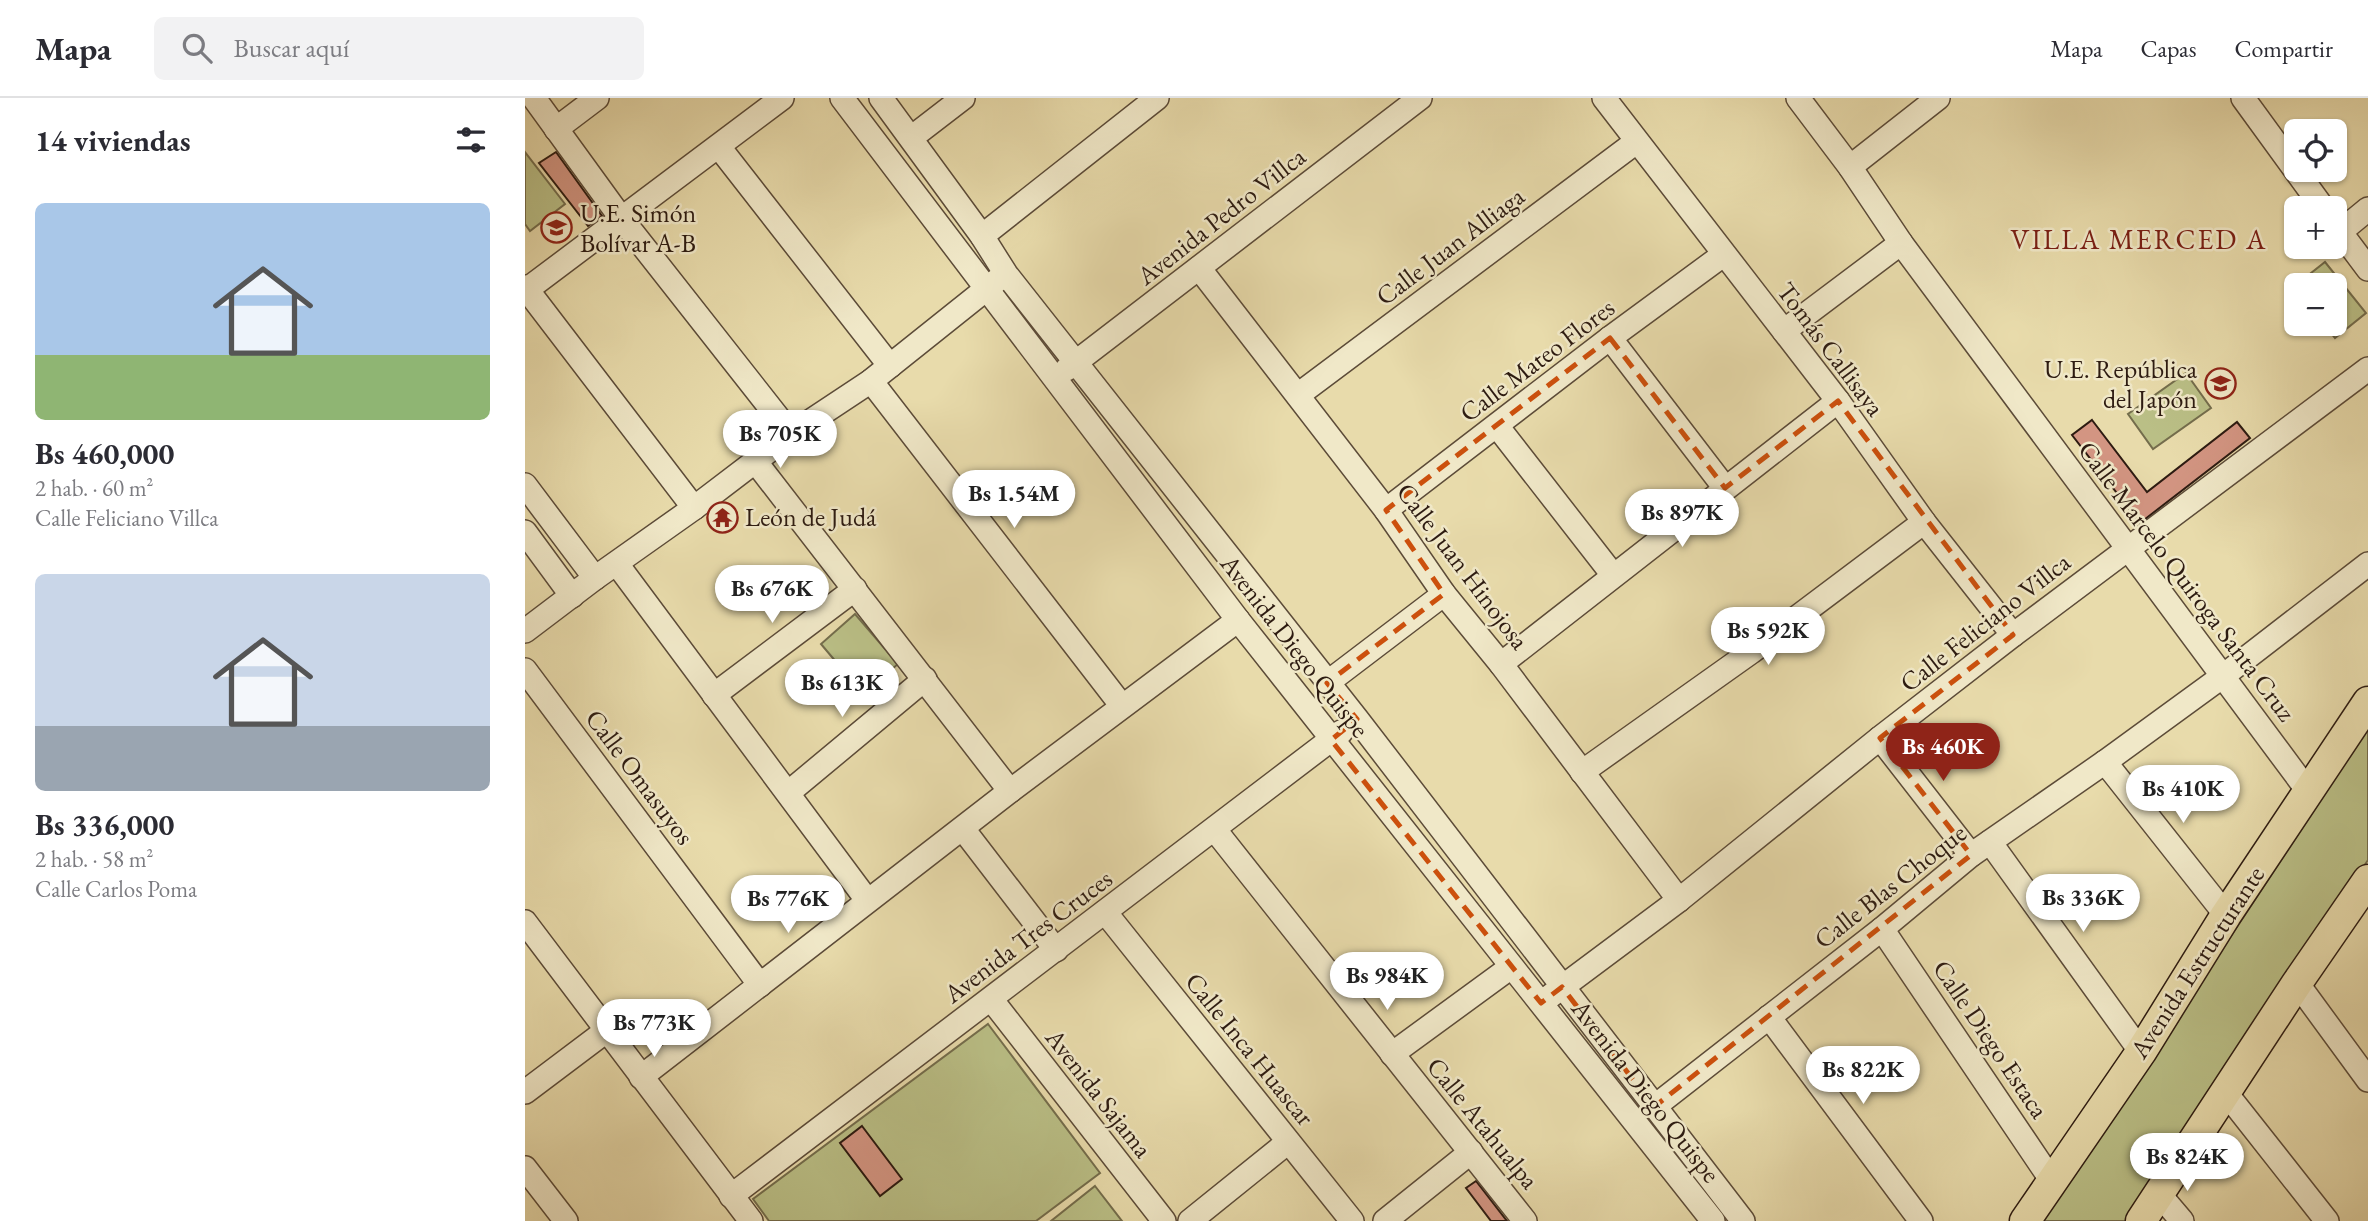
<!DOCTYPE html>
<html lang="es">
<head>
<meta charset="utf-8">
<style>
  :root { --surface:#fff; --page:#f2f2f3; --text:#2b2b33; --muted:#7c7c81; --line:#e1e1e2; --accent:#8f2418 }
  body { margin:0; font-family:"EB Garamond",serif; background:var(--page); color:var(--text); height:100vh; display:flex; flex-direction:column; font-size:26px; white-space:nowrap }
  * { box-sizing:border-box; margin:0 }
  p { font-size:23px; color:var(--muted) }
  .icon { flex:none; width:38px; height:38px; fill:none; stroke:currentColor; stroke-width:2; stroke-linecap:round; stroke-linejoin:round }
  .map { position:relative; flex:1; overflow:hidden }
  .details { display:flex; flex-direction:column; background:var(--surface); width:525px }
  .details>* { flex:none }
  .tools { position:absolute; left:1759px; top:21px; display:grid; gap:14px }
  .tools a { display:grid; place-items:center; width:63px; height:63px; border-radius:10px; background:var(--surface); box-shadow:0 2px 5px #0004; font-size:35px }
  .price { position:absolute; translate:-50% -60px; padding:0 16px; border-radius:24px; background:#fff; color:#222; font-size:23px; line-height:46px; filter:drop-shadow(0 2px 4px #0008) }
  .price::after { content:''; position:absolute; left:50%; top:42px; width:21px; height:16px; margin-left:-10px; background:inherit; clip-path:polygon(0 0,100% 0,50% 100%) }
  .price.current { background:var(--accent); color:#fff }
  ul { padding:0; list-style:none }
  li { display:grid; align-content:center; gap:14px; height:371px; padding:0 35px }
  li span { display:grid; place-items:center; height:217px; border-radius:10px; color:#555 }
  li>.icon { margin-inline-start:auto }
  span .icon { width:126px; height:126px; fill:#fffc; stroke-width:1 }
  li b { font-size:30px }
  h2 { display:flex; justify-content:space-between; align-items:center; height:84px; padding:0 35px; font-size:30px }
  header { display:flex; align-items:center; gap:42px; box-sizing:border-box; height:98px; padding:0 35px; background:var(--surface); border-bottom:2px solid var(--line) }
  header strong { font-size:33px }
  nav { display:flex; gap:38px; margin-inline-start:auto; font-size:24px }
  .search { width:490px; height:63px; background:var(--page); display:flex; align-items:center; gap:18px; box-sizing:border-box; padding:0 24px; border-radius:10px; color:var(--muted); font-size:26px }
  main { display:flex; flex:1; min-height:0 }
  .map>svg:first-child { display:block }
  .green { fill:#babf86; stroke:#746d4c; stroke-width:2 }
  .building { fill:#d39582; stroke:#2d1b11; stroke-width:2 }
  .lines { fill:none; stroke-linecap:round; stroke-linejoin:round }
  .minor-casing { stroke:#5c4b38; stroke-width:26 }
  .major-casing { stroke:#2d1b11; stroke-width:33 }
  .minor { stroke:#f0e8c8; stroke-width:23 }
  .major { stroke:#e8dbab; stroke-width:30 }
  .marked { fill:none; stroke:#cc500d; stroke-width:5; stroke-dasharray:14 9; stroke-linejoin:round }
  .labels { text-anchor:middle; stroke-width:5; stroke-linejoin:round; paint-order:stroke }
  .poi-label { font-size:26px; fill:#2d1b11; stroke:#f0e8c8; text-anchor:start }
  .street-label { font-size:26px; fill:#2d1b11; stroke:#f0e8c8 }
  .neighbourhood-label { font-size:28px; letter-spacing:2px; fill:#7a1f14; stroke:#f0e8c8 }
</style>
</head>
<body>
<header>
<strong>Mapa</strong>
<div class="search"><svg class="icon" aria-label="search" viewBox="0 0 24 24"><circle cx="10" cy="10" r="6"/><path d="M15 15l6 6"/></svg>Buscar aquí</div>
<nav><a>Mapa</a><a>Capas</a><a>Compartir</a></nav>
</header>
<main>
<section class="details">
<h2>14 viviendas<svg class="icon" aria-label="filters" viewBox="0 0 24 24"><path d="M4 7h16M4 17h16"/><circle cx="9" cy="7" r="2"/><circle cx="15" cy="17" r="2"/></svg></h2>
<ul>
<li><span style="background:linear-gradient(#a9c7e8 70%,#8fb573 0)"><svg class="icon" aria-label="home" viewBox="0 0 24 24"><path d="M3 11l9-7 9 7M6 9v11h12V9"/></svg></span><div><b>Bs 460,000</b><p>2 hab. · 60 m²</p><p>Calle Feliciano Villca</p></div></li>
<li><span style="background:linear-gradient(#c9d6e8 70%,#9aa5b1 0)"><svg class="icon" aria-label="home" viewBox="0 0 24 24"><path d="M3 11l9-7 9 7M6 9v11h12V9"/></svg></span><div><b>Bs 336,000</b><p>2 hab. · 58 m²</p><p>Calle Carlos Poma</p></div></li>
</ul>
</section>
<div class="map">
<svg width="1843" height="1123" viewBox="0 0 1843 1123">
  <rect width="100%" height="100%" fill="#e8dbab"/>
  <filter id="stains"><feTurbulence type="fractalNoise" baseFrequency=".00286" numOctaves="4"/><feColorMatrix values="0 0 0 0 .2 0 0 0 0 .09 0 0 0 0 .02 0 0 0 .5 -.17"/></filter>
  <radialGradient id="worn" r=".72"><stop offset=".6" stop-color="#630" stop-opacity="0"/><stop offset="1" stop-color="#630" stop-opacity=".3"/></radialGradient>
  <!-- green -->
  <g class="green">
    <path d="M 0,54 L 40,106 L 5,133 L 0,126 Z"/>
    <path d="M 1800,164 L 1841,215 L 1810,240 L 1799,226 L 1810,226 L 1810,187 L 1771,187 Z"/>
    <path d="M 1661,275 L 1686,310 L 1628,351 L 1603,316 Z"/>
    <path d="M 330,516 L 373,566 L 338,596 L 296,546 Z"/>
    <path d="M 1843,630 L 1843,762 L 1606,1123 L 1518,1123 Z"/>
    <path d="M 463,926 L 575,1075 L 511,1123 L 244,1123 L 228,1101 Z"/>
    <path d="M 570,1088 L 597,1123 L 526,1123 Z"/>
  </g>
  <!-- building -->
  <g class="building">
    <path d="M 31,54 L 77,118 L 63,128 L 14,65 Z"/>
    <path d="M 1567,322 L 1622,394 L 1712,324 L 1725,340 L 1615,425 L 1547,337 Z"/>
    <path d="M 337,1028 L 377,1081 L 355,1098 L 315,1045 Z"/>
    <path d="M 951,1083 L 982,1123 L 966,1123 L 941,1090 Z"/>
  </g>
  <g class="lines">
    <defs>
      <g id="minor">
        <path d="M 9,0 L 96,120 L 266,336"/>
        <path d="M 317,0 L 713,522 L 1188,1123"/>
        <path d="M 356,0 L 457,138 L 481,176 L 832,621 L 1218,1123"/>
        <path d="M 1079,0 L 1313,303 L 1399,424 L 1488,537"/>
        <path d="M 1273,0 L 1325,69 L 1376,145 L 1783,693"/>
        <path d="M 1718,0 L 1798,110"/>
        <path d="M 31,31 L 72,0"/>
        <path d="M 386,40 L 438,0"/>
        <path d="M 194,49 L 365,268"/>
        <path d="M 1325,69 L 1413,0"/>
        <path d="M 1810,127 L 1843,171"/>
        <path d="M 1815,134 L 1843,111"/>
        <path d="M 457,138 L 632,0"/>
        <path d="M 674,170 L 861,412 L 919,496 L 976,566 L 1154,802"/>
        <path d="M 0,189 L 169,410"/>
        <path d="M 0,193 L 257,0"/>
        <path d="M 1259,233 L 1376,145"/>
        <path d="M 1085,240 L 1200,390"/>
        <path d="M 542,271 L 895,0"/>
        <path d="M 346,283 L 597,608"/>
        <path d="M 773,297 L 1111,44"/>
        <path d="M 972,328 L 1088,477"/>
        <path d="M 230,363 L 485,693"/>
        <path d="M 0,387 L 70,480"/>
        <path d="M 861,412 L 1085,240 L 1198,157"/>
        <path d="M 0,434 L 47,498"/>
        <path d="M 92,466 L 342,802"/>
        <path d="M 0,533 L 70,480 L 169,410 L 266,336 L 346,283 L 475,180"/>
        <path d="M 976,566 L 1313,303"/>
        <path d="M 0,572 L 235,887"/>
        <path d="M 802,585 L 919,496"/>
        <path d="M 189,597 L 330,491"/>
        <path d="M 1355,640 L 1446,757"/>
        <path d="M 1580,664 L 1701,817"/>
        <path d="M 1057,674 L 1226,554 L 1399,424"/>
        <path d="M 263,695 L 400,581"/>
        <path d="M 438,731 L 531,852"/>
        <path d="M 690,732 L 1000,1123"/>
        <path d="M 1465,744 L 1616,954"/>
        <path d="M 580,814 L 827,1123"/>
        <path d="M 0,824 L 226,1123"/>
        <path d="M 1357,831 L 1527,1083"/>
        <path d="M 1772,885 L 1843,982"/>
        <path d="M 1024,899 L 1154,802 L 1355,640 L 1488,537 L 1843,271"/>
        <path d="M 466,901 L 639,1123"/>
        <path d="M 1244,919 L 1396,1123"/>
        <path d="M 867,956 L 986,869"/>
        <path d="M 116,979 L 485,693 L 713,522"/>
        <path d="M 0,994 L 81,933"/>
        <path d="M 1701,995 L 1802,1123"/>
        <path d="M 1129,1009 L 1357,831 L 1446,757 L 1580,664 L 1698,578 L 1843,466"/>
        <path d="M 0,1070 L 41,1123"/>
        <path d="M 1634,1096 L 1657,1123"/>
        <path d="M 206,1098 L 816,634"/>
        <path d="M 665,1123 L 763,1044"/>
        <path d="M 860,1123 L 946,1054"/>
      </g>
      <g id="major">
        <path d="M 1500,1123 L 1616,954 L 1701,817 L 1843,604"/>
        <path d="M 1616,1123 L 1772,885 L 1843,782"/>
      </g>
    </defs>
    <!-- minor casing -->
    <use href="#minor" class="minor-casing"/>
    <!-- major casing -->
    <use href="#major" class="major-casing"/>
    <!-- minor -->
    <use href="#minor" class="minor"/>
    <!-- major -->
    <use href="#major" class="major"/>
  </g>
  <!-- marked area -->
  <path class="marked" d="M 1085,240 L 1200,390 L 1313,303 L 1488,537 L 1355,640 L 1446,757 L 1129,1009 L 1037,889 L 1016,905 L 806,642 L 832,621 L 802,585 L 919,496 L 861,412 Z"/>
  <!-- icons -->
  <defs>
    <symbol id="school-ring" viewBox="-11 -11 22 22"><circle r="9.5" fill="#f0e8c8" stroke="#8f2418" stroke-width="1.5"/><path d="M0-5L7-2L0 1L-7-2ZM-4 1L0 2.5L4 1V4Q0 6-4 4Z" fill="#8f2418"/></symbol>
    <symbol id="temple-ring" viewBox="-11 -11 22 22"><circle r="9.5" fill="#f0e8c8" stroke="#8f2418" stroke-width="1.5"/><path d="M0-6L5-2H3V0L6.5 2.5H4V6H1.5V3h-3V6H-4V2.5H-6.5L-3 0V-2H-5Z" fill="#8f2418"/></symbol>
  </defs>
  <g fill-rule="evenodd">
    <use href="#school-ring" x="14" y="112" width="35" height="35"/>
    <use href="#school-ring" x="1678" y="268" width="35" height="35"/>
    <use href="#temple-ring" x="180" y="402" width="35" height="35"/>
  </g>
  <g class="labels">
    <!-- poi labels -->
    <g class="poi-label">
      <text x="55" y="124">U.E. Simón<tspan x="55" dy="30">Bolívar A-B</tspan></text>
      <text x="1672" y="280" text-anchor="end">U.E. República<tspan x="1672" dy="30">del Japón</tspan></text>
      <text x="220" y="428">León de Judá</text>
    </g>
    <!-- street labels -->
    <g class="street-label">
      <text transform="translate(696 118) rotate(-38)" y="9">Avenida Pedro Villca</text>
      <text transform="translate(925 148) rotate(-37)" y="9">Calle Juan Alliaga</text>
      <text transform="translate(1306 251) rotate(53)" y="9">Tomás Callisaya</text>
      <text transform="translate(1012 262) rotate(-37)" y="9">Calle Mateo Flores</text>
      <text transform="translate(938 468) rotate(53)" y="9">Calle Juan Hinojosa</text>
      <text transform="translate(1662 483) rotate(53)" y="9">Calle Marcelo Quiroga Santa Cruz</text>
      <text transform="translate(1460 524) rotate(-38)" y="9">Calle Feliciano Villca</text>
      <text transform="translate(770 548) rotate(52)" y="9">Avenida Diego Quispe</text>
      <text transform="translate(115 679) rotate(53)" y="9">Calle Omasuyos</text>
      <text transform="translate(1365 788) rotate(-38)" y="9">Calle Blas Choque</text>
      <text transform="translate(503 838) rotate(-37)" y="9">Avenida Tres Cruces</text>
      <text transform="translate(1672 864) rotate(-57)" y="9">Avenida Estructurante</text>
      <text transform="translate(1466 941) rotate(56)" y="9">Calle Diego Estaca</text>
      <text transform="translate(725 951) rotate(51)" y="9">Calle Inca Huascar</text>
      <text transform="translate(1121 993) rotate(52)" y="9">Avenida Diego Quispe</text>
      <text transform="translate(574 995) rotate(52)" y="9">Avenida Sajama</text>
      <text transform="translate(958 1025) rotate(51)" y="9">Calle Atahualpa</text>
    </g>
    <!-- neighbourhood labels -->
    <g class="neighbourhood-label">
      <text x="1614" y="151">VILLA MERCED A</text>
    </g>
  </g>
  <rect width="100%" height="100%" filter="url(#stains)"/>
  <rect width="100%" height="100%" fill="url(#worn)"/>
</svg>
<div class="tools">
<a><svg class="icon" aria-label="locate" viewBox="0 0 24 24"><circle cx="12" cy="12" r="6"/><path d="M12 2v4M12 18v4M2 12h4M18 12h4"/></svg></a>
<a>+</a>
<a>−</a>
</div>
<b class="price" style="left:255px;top:372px">Bs 705K</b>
<b class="price" style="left:489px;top:432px">Bs 1.54M</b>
<b class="price" style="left:1157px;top:451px">Bs 897K</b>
<b class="price" style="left:247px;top:527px">Bs 676K</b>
<b class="price" style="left:1243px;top:569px">Bs 592K</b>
<b class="price" style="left:317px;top:621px">Bs 613K</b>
<b class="price current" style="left:1418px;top:685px">Bs 460K</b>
<b class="price" style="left:1658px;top:727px">Bs 410K</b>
<b class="price" style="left:1558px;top:836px">Bs 336K</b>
<b class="price" style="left:263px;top:837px">Bs 776K</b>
<b class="price" style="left:862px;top:914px">Bs 984K</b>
<b class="price" style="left:129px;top:961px">Bs 773K</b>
<b class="price" style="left:1338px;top:1008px">Bs 822K</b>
<b class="price" style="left:1662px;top:1095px">Bs 824K</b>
</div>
</main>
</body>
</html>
